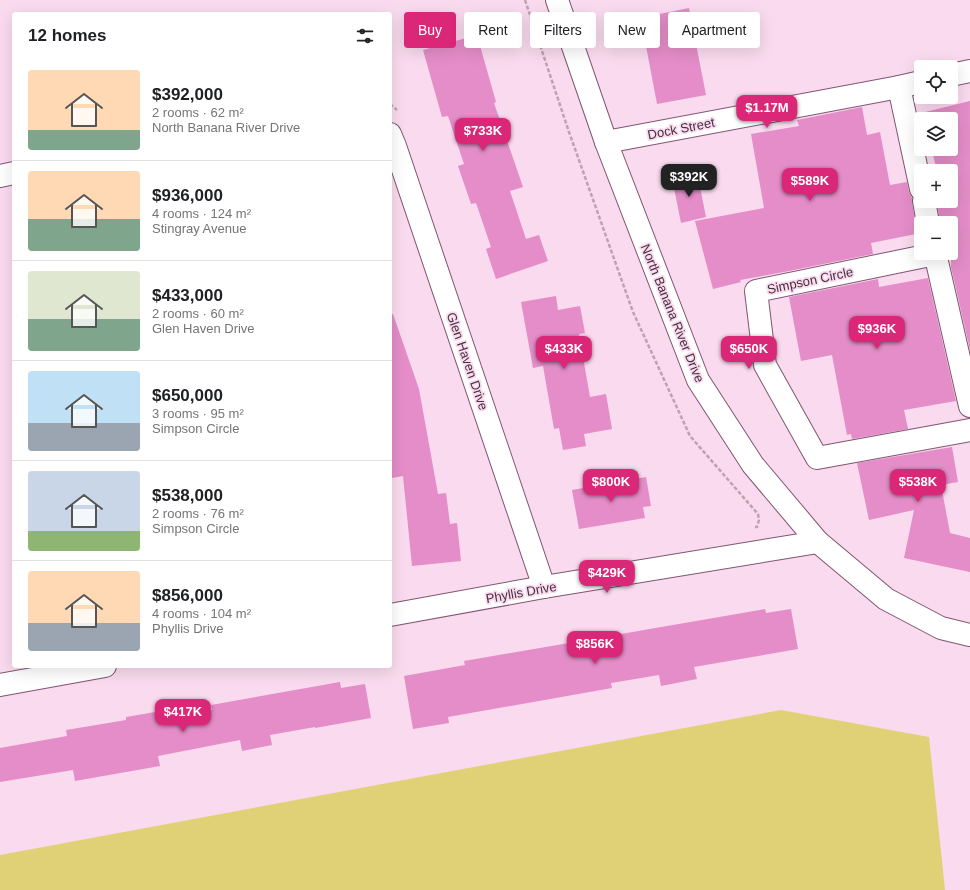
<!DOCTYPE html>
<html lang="en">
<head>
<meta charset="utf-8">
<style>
  :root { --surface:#fff; --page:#f6f6f6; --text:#202124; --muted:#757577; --line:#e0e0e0; --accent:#db2777 }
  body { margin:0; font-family:Helvetica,sans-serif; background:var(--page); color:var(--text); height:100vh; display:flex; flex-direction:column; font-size:15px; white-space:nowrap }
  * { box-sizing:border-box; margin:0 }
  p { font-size:13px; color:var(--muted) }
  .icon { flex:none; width:22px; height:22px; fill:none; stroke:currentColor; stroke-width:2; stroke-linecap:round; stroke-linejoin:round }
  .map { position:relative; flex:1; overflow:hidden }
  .panel { position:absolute; left:12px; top:12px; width:380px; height:656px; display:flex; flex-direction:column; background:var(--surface); border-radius:4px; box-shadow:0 4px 16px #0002 }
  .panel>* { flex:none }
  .top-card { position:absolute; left:404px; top:12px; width:380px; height:36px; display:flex; gap:8px }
  .fabs { position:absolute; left:914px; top:60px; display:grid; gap:8px }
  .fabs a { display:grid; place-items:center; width:44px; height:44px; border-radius:4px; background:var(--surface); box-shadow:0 4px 16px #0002; font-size:20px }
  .price { position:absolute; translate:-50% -34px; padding:0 9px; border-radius:8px; background:var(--accent); color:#fff; font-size:13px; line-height:26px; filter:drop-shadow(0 1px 2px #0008) }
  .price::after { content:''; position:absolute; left:50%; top:24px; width:12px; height:9px; margin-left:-6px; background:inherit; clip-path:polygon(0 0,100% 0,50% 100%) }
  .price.current { background:#222; color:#fff }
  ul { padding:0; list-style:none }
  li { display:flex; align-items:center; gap:12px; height:100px; padding:0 16px }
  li+li { border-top:1px solid var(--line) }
  li span { display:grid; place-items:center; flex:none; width:112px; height:80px; border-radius:4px; color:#555 }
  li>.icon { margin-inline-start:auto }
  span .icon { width:48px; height:48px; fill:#fffc; stroke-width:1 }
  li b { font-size:17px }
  h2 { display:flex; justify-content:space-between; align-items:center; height:48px; padding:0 16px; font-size:17px }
  .pill { padding:0 14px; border-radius:4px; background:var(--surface); box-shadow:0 4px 16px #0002; font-size:14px; line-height:36px }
  .pill.current { background:var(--accent); color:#fff }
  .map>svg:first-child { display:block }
  .green { fill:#e0d177 }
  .building { fill:#e48dc8 }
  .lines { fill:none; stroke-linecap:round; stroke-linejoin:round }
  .street-casing { stroke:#805572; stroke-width:24 }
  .secondary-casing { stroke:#805572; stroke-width:24 }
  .path { stroke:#bda2b4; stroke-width:2.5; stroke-dasharray:4 2; stroke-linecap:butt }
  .street { stroke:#fff; stroke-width:22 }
  .secondary { stroke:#fff; stroke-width:22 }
  .labels { text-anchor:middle; stroke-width:3.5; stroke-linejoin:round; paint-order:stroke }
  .street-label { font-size:13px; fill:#46323f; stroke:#f9daee }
</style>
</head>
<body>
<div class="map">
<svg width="970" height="890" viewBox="0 0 970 890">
  <rect width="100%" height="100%" fill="#f9daee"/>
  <!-- green -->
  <path class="green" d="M 781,710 L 929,737 L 945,890 L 0,890 L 0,855 Z"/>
  <!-- building -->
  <g class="building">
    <path d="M 689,8 L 706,95 L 657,104 L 646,46 L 654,44 L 650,24 L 657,22 L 655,15 Z"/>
    <path d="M 477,35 L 496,102 L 494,103 L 523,187 L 510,191 L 526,239 L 539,235 L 548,261 L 496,279 L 486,249 L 491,247 L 476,203 L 471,204 L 458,166 L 464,164 L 448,116 L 442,117 L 423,50 Z"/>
    <path d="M 970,101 L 970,350 L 951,267 L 951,223 L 940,223 L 937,201 L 951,201 L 951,171 L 937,171 L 932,151 L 934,151 L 933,149 L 951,149 L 951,119 L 926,119 L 925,112 Z"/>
    <path d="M 862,107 L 867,135 L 880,132 L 890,185 L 907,182 L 909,192 L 912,198 L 912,203 L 916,225 L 918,231 L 921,233 L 871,243 L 873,254 L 784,272 L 740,280 L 741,282 L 713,289 L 695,221 L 764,208 L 751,134 L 799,126 L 797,120 Z"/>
    <path d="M 697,172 L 706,217 L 681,223 L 672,178 Z"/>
    <path d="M 928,278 L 956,401 L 904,410 L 908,429 L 852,439 L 851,434 L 847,435 L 832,355 L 801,361 L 789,297 L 878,279 L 879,287 Z"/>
    <path d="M 556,296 L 558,310 L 580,306 L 585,333 L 579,334 L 590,397 L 606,394 L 612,429 L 584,434 L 586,446 L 563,450 L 559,428 L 554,429 L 543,366 L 533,368 L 521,302 Z"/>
    <path d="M 390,314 L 393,314 L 419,389 L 438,494 L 446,493 L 450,524 L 457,523 L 461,561 L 412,566 L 403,476 L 392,478 L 390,465 Z"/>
    <path d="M 952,447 L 958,482 L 941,485 L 950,533 L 970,538 L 970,572 L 904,558 L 914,510 L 869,520 L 857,463 Z"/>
    <path d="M 646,477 L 651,506 L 643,507 L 645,518 L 579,529 L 572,490 Z"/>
    <path d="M 765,609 L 766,613 L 791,609 L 798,649 L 694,667 L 697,679 L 661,686 L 659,675 L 611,683 L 612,688 L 448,717 L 449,723 L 413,729 L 404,676 L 465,665 L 464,661 Z"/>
    <path d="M 340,682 L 341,688 L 365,684 L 371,718 L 315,728 L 315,727 L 270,735 L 272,745 L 242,751 L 240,740 L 158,756 L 160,766 L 75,781 L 73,770 L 0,782 L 0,748 L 67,736 L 66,730 L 126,720 L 126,717 L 161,711 L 162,718 L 212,710 L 211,705 Z"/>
  </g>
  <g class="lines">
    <defs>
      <g id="street">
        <path d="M 951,75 L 970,71"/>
        <path d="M 899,87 L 921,189"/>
        <path d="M 390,134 L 395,146 L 544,587"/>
        <path d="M 606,142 L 899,87 L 921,82"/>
        <path d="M 0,176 L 14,173"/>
        <path d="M 924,201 L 928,223"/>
        <path d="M 935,253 L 970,406"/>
        <path d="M 935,254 L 756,291 L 765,365 L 817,458 L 970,430"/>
        <path d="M 390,615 L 544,587 L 818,542"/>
        <path d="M 0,685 L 105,666"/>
      </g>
      <path id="secondary" d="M 557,0 L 606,142 L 698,380 L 753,465 L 818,542 L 886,599 L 941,628 L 970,635"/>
    </defs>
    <!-- street casing -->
    <use href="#street" class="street-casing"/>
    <!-- secondary casing -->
    <use href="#secondary" class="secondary-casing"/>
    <!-- path -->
    <g class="path">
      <path d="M 525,0 L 569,132 L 633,312 L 690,436 L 758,514 L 759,520 L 757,527 L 755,527"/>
      <path d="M 390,104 L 397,110"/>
    </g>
    <!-- street -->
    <use href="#street" class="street"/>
    <!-- secondary -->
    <use href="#secondary" class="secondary"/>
  </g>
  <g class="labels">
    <!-- street labels -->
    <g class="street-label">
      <text transform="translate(681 128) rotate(-11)" y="5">Dock Street</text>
      <text transform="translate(810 280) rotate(-12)" y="5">Simpson Circle</text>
      <text transform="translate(673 313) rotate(68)" y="5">North Banana River Drive</text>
      <text transform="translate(468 361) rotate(71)" y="5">Glen Haven Drive</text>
      <text transform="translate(521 592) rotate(-10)" y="5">Phyllis Drive</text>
    </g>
  </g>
</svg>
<div class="fabs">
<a><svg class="icon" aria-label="locate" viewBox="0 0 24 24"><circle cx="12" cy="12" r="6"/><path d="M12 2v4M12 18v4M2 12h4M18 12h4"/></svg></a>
<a><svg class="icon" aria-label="layers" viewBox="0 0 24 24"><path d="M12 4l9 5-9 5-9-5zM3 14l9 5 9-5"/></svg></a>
<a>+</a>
<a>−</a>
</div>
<b class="price" style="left:767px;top:129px">$1.17M</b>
<b class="price" style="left:483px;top:152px">$733K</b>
<b class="price current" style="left:689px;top:198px">$392K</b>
<b class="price" style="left:810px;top:202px">$589K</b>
<b class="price" style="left:877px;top:350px">$936K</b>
<b class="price" style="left:564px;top:370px">$433K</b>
<b class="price" style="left:749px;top:370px">$650K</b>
<b class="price" style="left:611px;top:503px">$800K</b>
<b class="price" style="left:918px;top:503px">$538K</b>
<b class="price" style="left:607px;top:594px">$429K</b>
<b class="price" style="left:595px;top:665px">$856K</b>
<b class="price" style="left:183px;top:733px">$417K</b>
<div class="top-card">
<a class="pill current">Buy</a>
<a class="pill">Rent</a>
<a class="pill">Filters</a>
<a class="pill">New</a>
<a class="pill">Apartment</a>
</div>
<section class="panel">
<h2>12 homes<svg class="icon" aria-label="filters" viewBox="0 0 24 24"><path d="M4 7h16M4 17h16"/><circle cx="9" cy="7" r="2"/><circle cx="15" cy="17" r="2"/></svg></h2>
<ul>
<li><span style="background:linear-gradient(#ffd9b3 75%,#7fa58c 0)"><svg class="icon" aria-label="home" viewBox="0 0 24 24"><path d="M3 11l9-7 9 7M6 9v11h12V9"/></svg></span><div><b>$392,000</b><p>2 rooms · 62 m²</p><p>North Banana River Drive</p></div></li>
<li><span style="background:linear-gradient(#ffd9b3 60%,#7fa58c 0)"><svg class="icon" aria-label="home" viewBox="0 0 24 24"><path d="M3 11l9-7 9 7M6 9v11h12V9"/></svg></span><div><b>$936,000</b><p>4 rooms · 124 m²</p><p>Stingray Avenue</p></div></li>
<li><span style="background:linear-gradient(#dfe7d0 60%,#7fa58c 0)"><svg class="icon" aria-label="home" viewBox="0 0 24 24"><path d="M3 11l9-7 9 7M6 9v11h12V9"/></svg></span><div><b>$433,000</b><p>2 rooms · 60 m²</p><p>Glen Haven Drive</p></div></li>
<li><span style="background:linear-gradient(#bfe0f5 65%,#9aa5b1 0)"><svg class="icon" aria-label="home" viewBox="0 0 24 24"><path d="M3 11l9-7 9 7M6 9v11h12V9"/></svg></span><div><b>$650,000</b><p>3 rooms · 95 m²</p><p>Simpson Circle</p></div></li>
<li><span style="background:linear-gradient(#c9d6e8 75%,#8fb573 0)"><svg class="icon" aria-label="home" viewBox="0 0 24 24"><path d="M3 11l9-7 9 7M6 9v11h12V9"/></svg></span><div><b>$538,000</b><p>2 rooms · 76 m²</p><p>Simpson Circle</p></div></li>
<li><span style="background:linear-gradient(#ffd9b3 65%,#9aa5b1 0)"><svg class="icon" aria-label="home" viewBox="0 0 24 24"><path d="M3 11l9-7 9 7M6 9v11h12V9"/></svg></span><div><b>$856,000</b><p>4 rooms · 104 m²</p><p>Phyllis Drive</p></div></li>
</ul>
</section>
</div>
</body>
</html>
